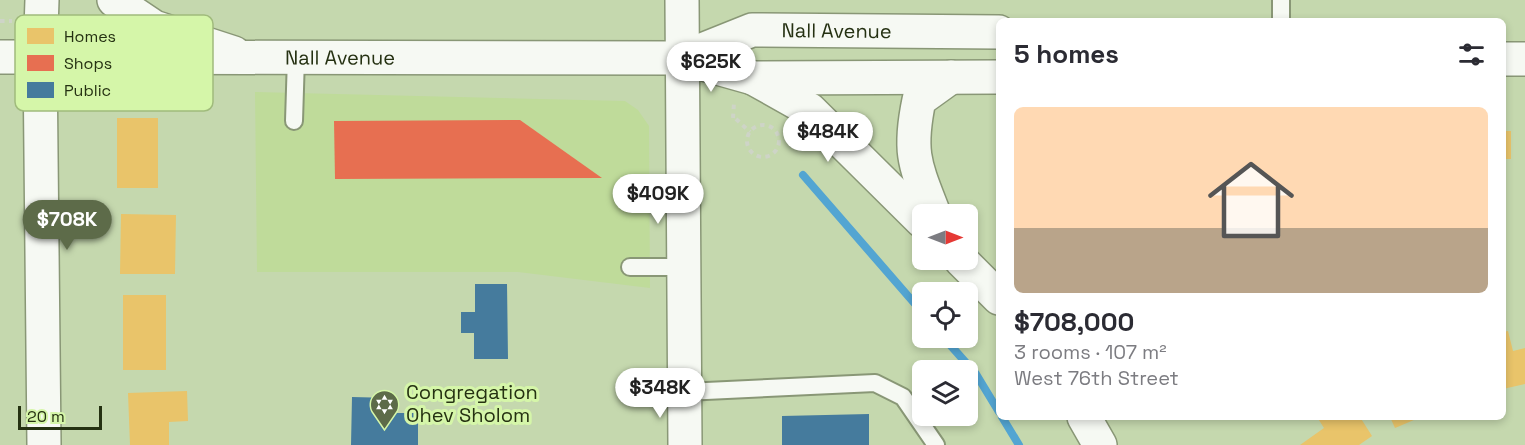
<!DOCTYPE html>
<html lang="en">
<head>
<meta charset="utf-8">
<style>
  :root { --surface:#fff; --page:#f7f7f7; --text:#2b2b33; --muted:#7c7c81; --accent:#5d6b49 }
  body { margin:0; font-family:"Space Grotesk",sans-serif; background:var(--page); color:var(--text); height:100vh; display:flex; flex-direction:column; font-size:22px; white-space:nowrap }
  * { box-sizing:border-box; margin:0 }
  p { font-size:20px; color:var(--muted) }
  .icon { flex:none; width:33px; height:33px; fill:none; stroke:currentColor; stroke-width:2; stroke-linecap:round; stroke-linejoin:round }
  .map { position:relative; flex:1; overflow:hidden }
  .side { position:absolute; left:996px; top:18px; width:510px; height:402px; display:flex; flex-direction:column; background:var(--surface); border-radius:9px; box-shadow:0 3px 9px #0003 }
  .side>* { flex:none }
  .needle { width:39px; rotate:90deg }
  .tools { position:absolute; left:912px; top:204px; display:grid; gap:12px }
  .tools a { display:grid; place-items:center; width:66px; height:66px; border-radius:9px; background:var(--surface); box-shadow:0 3px 9px #0003; font-size:30px }
  .scale { position:absolute; left:18px; bottom:15px; width:84px; box-sizing:border-box; padding-left:6px; border:3px solid #253112; border-top:0; font-size:16px; line-height:21px; white-space:nowrap; color:#253112; -webkit-text-stroke:4px #d5f6a9; paint-order:stroke }
  .price { position:absolute; translate:-50% -51px; padding:0 14px; border-radius:21px; background:#fff; color:#222; font-size:20px; line-height:39px; filter:drop-shadow(0 2px 3px #0008) }
  .price::after { content:''; position:absolute; left:50%; top:36px; width:18px; height:14px; margin-left:-9px; background:inherit; clip-path:polygon(0 0,100% 0,50% 100%) }
  .price.selected { background:var(--accent); color:#fff }
  ul { padding:0; list-style:none }
  li { display:grid; align-content:center; gap:12px; height:318px; padding:0 18px }
  li span { display:grid; place-items:center; height:186px; border-radius:9px; color:#555 }
  li>.icon { margin-inline-start:auto }
  span .icon { width:108px; height:108px; fill:#fffc; stroke-width:1 }
  li b { font-size:26px }
  h2 { display:flex; justify-content:space-between; align-items:center; height:72px; padding:0 18px; font-size:26px }
  .map>svg:first-child { display:block }
  .built { fill:#bfdb9a }
  .homes { fill:#e9c46a }
  .shops { fill:#e76f51 }
  .public { fill:#457b9d }
  .lines { fill:none; stroke-linecap:round; stroke-linejoin:round }
  .stream { stroke:#53a5d2; stroke-width:8 }
  .service-casing { stroke:#899776; stroke-width:20 }
  .minor-casing { stroke:#899776; stroke-width:36 }
  .tertiary-casing { stroke:#899776; stroke-width:36 }
  .secondary-casing { stroke:#899776; stroke-width:36 }
  .path { stroke:#ced4c7; stroke-width:4; stroke-dasharray:4.5 4.5; stroke-linecap:butt }
  .service { stroke:#f6f9f3; stroke-width:16 }
  .minor { stroke:#f6f9f3; stroke-width:33 }
  .tertiary { stroke:#f6f9f3; stroke-width:33 }
  .secondary { stroke:#f6f9f3; stroke-width:33 }
  .labels { text-anchor:middle; stroke-width:6; stroke-linejoin:round; paint-order:stroke }
  .street-label { font-size:20px; fill:#253112; stroke:#d5f6a9 }
  .poi-label { font-size:20px; fill:#253112; stroke:#d5f6a9; text-anchor:start }
  .key { fill:#d5f6a9; stroke:#a0bb7c; stroke-width:1.5 }
  .key-label { font-size:16px; fill:#253112 }
</style>
</head>
<body>
<div class="map">
<svg width="1525" height="445" viewBox="0 0 1525 445">
  <rect width="100%" height="100%" fill="#c5d8ae"/>
  <!-- built -->
  <path class="built" d="M 255,92 L 625,101 L 638,110 L 649,126 L 650,288 L 518,272 L 257,272 Z"/>
  <!-- homes -->
  <g class="homes">
    <rect x="117" y="118" width="41" height="70"/>
    <rect x="1503" y="131" width="8" height="28"/>
    <path d="M 121,214 L 176,215 L 175,274 L 120,274 Z"/>
    <rect x="123" y="295" width="43" height="75"/>
    <path d="M 1508,331 L 1513,351 L 1525,348 L 1525,384 L 1503,389 L 1503,332 Z"/>
    <path d="M 187,391 L 188,421 L 169,422 L 169,445 L 130,445 L 128,393 Z"/>
    <path d="M 1317,417 L 1346,417 L 1348,419 L 1360,417 L 1372,436 L 1359,445 L 1300,445 L 1324,428 Z"/>
    <path d="M 1390,417 L 1421,417 L 1395,428 Z"/>
  </g>
  <!-- shops -->
  <path class="shops" d="M 520,120 L 602,178 L 335,179 L 334,121 Z"/>
  <!-- public -->
  <g class="public">
    <path d="M 475,284 L 507,284 L 508,359 L 474,359 L 474,333 L 461,333 L 461,312 L 475,312 Z"/>
    <path d="M 352,397 L 392,398 L 392,413 L 418,413 L 418,445 L 351,445 Z"/>
    <path d="M 869,414 L 869,445 L 782,445 L 782,416 Z"/>
  </g>
  <g class="lines">
    <!-- stream -->
    <g class="stream">
      <path d="M 803,175 L 922,312"/>
      <path d="M 944,338 L 976,374 L 999,412"/>
      <path d="M 1002,417 L 1019,445"/>
    </g>
    <defs>
      <g id="service">
        <path d="M 1281,21 L 1281,0"/>
        <path d="M 294,121 L 296,57"/>
        <path d="M 630,267 L 684,267"/>
        <path d="M 685,392 L 875,383 L 903,397 L 936,445"/>
      </g>
      <g id="minor">
        <path d="M 42,0 L 40,57 L 44,445"/>
        <path d="M 114,0 L 154,27 L 234,53"/>
      </g>
      <g id="tertiary">
        <path d="M 753,78 L 810,110 L 922,221"/>
        <path d="M 934,214 C 915,165 908,153 919,100 L 951,77"/>
        <path d="M 961,260 L 999,298"/>
        <path d="M 1084,417 L 1100,445"/>
      </g>
      <g id="secondary">
        <path d="M 682,0 L 685,445"/>
        <path id="s1" d="M 0,57 L 682,58 L 753,78 L 999,77"/>
        <path id="s2" d="M 682,58 L 752,30 L 999,32"/>
        <path d="M 1503,59 L 1525,59"/>
      </g>
    </defs>
    <!-- service casing -->
    <use href="#service" class="service-casing"/>
    <!-- minor casing -->
    <use href="#minor" class="minor-casing"/>
    <!-- tertiary casing -->
    <use href="#tertiary" class="tertiary-casing"/>
    <!-- secondary casing -->
    <use href="#secondary" class="secondary-casing"/>
    <!-- path -->
    <g class="path">
      <path d="M 0,21 L 12,21"/>
      <path d="M 72,22 L 94,22"/>
      <path d="M 733,118 L 734,103"/>
      <path d="M 736,119 L 750,132"/>
      <circle cx="763" cy="141" r="16"/>
    </g>
    <!-- service -->
    <use href="#service" class="service"/>
    <!-- minor -->
    <use href="#minor" class="minor"/>
    <!-- tertiary -->
    <use href="#tertiary" class="tertiary"/>
    <!-- secondary -->
    <use href="#secondary" class="secondary"/>
  </g>
  <!-- icons -->
  <defs>
    <symbol id="synagogue-pin" viewBox="-11 -11 22 30"><path d="M0 17L-7.5 6A9.5 9.5 0 1 1 7.5 6Z" fill="#5d6b49" stroke="#d5f6a9"/><path d="M0-6.5L5.6 3.2H-5.6ZM0 6.5L5.6-3.2H-5.6Z" fill="#fff"/></symbol>
  </defs>
  <g fill-rule="evenodd">
    <use href="#synagogue-pin" x="368" y="388" width="33" height="45"/>
  </g>
  <g class="labels">
    <!-- street labels -->
    <g class="street-label">
      <text dy="7" stroke="none"><textPath href="#s2" startOffset="160">Nall Avenue</textPath></text>
      <text dy="7" stroke="none"><textPath href="#s1" startOffset="340">Nall Avenue</textPath></text>
    </g>
    <!-- poi labels -->
    <g class="poi-label">
      <text x="406" y="399">Congregation<tspan x="406" dy="23">Ohev Sholom</tspan></text>
    </g>
  </g>
  <!-- legend -->
  <rect x="15" y="15" width="198" height="96" rx="9" class="key"/>
  <rect x="27" y="28" width="27" height="16" fill="#e9c46a"/>
  <rect x="27" y="55" width="27" height="16" fill="#e76f51"/>
  <rect x="27" y="82" width="27" height="16" fill="#457b9d"/>
  <g class="key-label">
    <text x="64" y="42">Homes</text>
    <text x="64" y="69">Shops</text>
    <text x="64" y="96">Public</text>
  </g>
</svg>
<div class="tools">
<a><svg class="needle" viewBox="-14 -14 28 28"><path d="M0-13l5 13h-10z" fill="#e53935"/><path d="M0 13l5-13h-10z" fill="#7c7c81"/></svg></a>
<a><svg class="icon" aria-label="locate" viewBox="0 0 24 24"><circle cx="12" cy="12" r="6"/><path d="M12 2v4M12 18v4M2 12h4M18 12h4"/></svg></a>
<a><svg class="icon" aria-label="layers" viewBox="0 0 24 24"><path d="M12 4l9 5-9 5-9-5zM3 14l9 5 9-5"/></svg></a>
</div>
<div class="scale">20 m</div>
<b class="price" style="left:711px;top:93px">$625K</b>
<b class="price" style="left:828px;top:163px">$484K</b>
<b class="price" style="left:658px;top:225px">$409K</b>
<b class="price selected" style="left:67px;top:251px">$708K</b>
<b class="price" style="left:660px;top:419px">$348K</b>
<section class="side">
<h2>5 homes<svg class="icon" aria-label="filters" viewBox="0 0 24 24"><path d="M4 7h16M4 17h16"/><circle cx="9" cy="7" r="2"/><circle cx="15" cy="17" r="2"/></svg></h2>
<ul>
<li><span style="background:linear-gradient(#ffd9b3 65%,#b9a48a 0)"><svg class="icon" aria-label="home" viewBox="0 0 24 24"><path d="M3 11l9-7 9 7M6 9v11h12V9"/></svg></span><div><b>$708,000</b><p>3 rooms · 107 m²</p><p>West 76th Street</p></div></li>
</ul>
</section>
</div>
</body>
</html>
